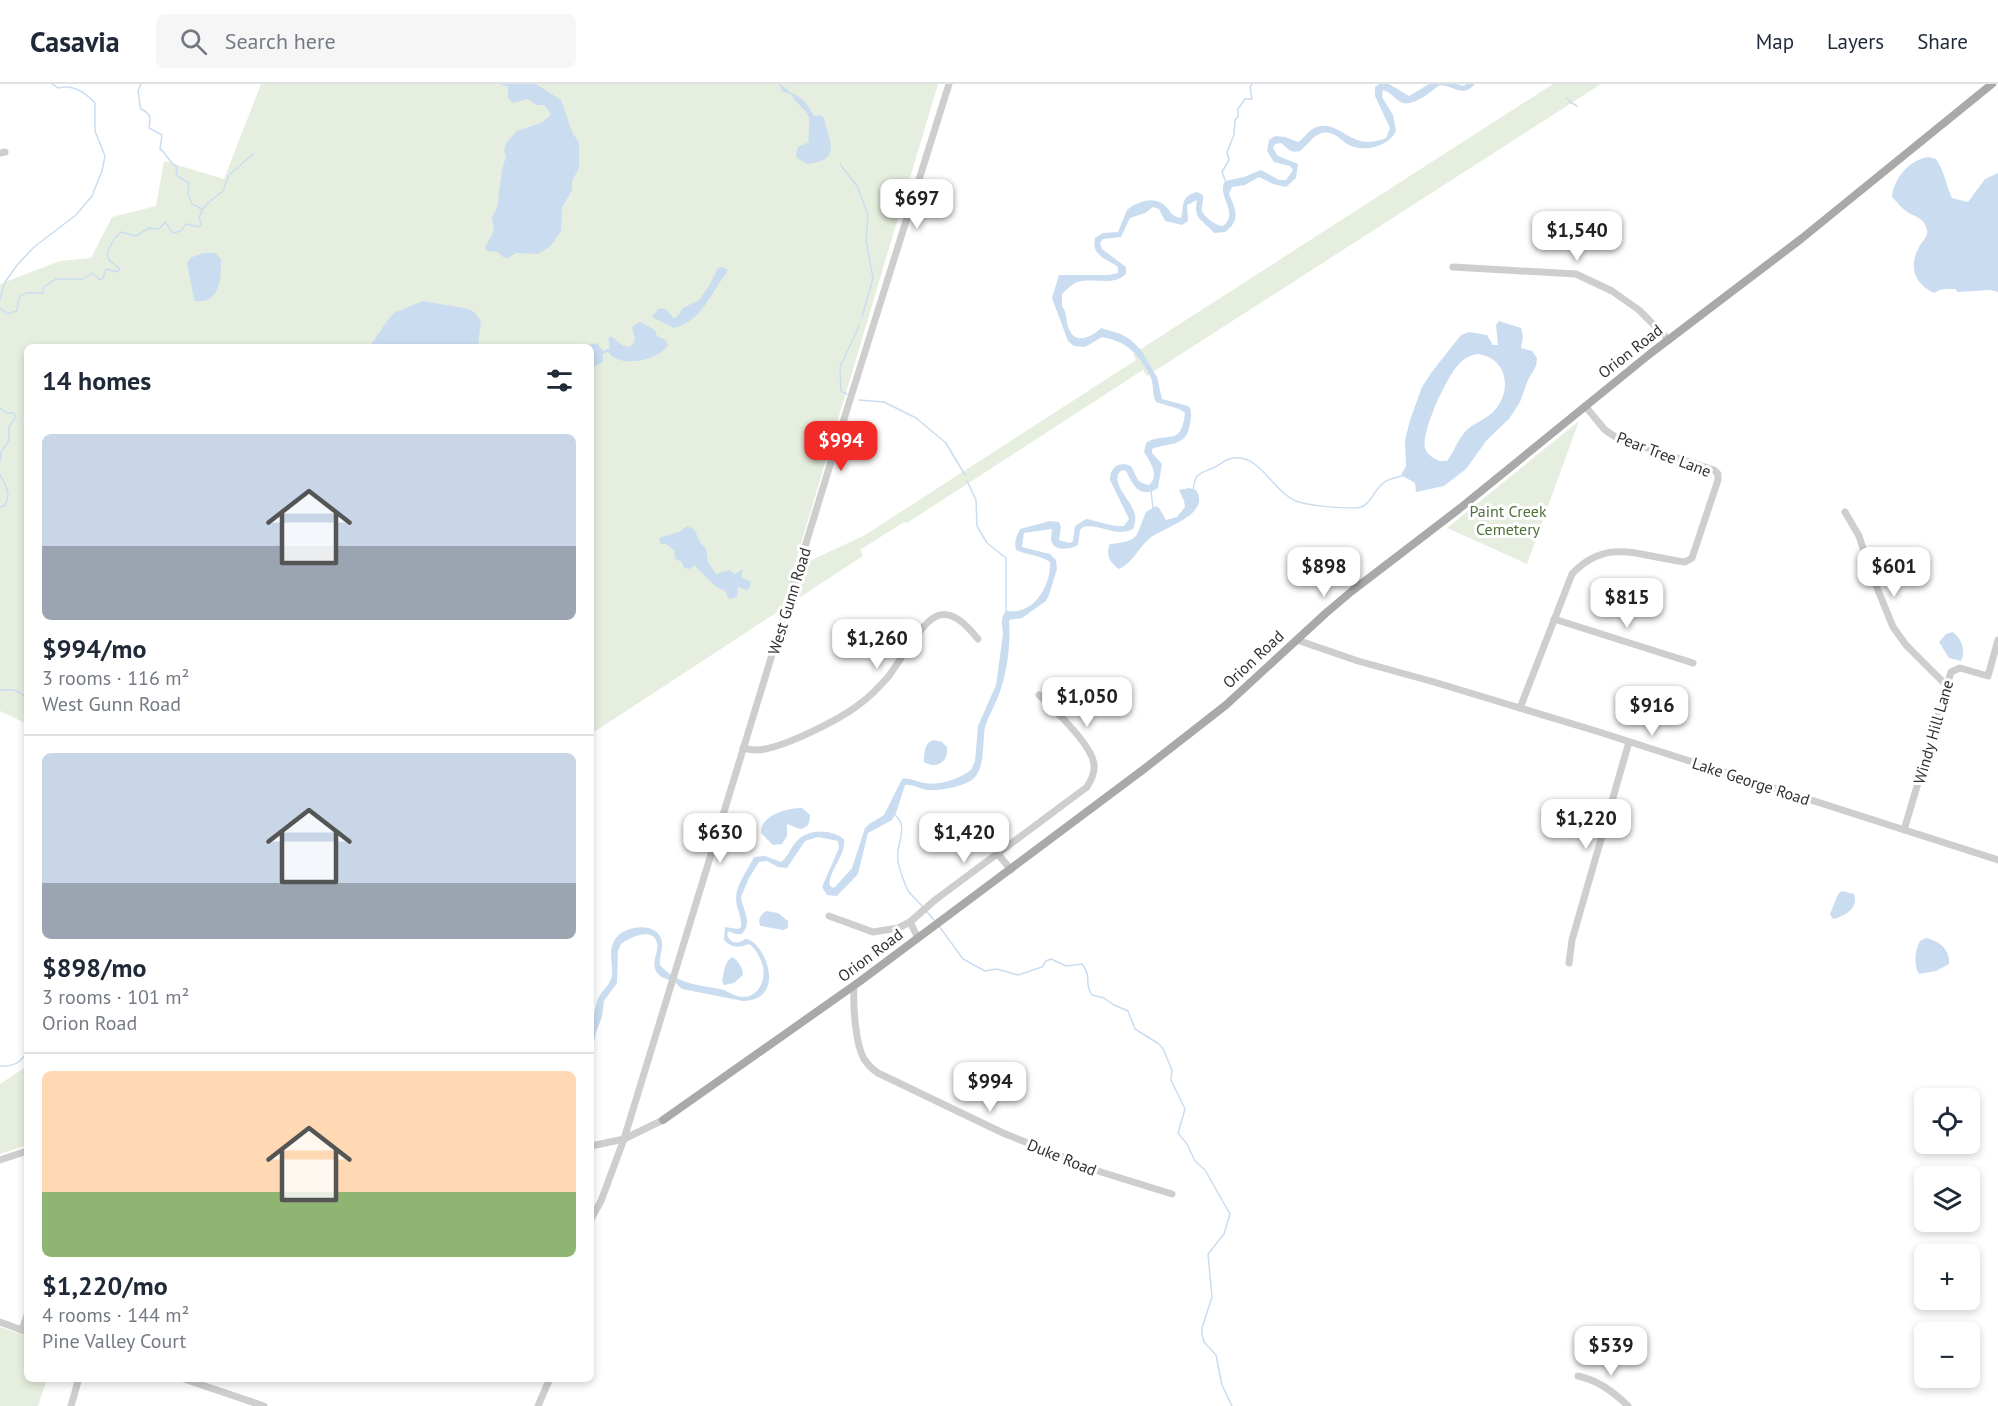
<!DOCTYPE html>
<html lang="en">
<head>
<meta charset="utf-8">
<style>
  :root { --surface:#fff; --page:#f6f6f7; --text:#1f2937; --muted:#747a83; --line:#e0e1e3; --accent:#f32b28 }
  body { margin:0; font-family:"PT Sans",sans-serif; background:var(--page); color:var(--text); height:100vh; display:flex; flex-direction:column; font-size:22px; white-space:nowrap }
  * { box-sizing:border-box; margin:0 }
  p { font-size:20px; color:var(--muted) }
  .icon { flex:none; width:33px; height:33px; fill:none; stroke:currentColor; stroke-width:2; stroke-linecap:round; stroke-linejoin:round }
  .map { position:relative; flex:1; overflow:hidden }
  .drawer { position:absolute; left:24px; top:260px; width:570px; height:1038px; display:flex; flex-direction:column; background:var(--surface); border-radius:9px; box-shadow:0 3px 9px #0003 }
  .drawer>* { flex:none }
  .buttons { position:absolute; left:1914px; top:1004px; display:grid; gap:12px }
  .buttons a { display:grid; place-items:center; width:66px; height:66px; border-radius:9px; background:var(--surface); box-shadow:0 3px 9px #0003; font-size:30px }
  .price { position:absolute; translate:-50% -51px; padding:0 14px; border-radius:12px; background:#fff; color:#222; font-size:20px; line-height:39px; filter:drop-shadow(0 2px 3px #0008) }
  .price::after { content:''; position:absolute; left:50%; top:36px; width:18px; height:14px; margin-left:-9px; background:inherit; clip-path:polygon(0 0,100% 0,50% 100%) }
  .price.selected { background:var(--accent); color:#fff }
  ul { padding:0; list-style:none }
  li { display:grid; align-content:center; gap:12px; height:318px; padding:0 18px }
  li+li { border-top:2px solid var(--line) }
  li span { display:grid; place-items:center; height:186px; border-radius:9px; color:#555 }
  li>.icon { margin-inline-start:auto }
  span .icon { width:108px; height:108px; fill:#fffc; stroke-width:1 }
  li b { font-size:26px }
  h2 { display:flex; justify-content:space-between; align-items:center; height:72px; padding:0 18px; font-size:26px }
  header { display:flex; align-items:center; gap:36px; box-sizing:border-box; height:84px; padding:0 30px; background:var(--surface); border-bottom:2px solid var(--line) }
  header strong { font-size:28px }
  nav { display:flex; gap:33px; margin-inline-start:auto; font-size:21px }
  .search { width:420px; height:54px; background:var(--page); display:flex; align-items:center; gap:15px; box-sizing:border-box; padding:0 21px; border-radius:9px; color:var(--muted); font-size:22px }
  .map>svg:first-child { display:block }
  .green { fill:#e6efdf }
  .water { fill:#caddf0; fill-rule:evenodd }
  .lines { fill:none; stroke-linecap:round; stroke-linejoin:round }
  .stream { stroke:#caddf0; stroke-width:1.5 }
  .minor { stroke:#cecece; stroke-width:7 }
  .major { stroke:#a9a9a9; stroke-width:8 }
  .labels { text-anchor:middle; stroke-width:6; stroke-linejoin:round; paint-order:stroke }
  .street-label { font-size:16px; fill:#313131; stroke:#fff }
  .park-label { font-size:16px; fill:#4f713a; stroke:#fff }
</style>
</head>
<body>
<header>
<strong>Casavia</strong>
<div class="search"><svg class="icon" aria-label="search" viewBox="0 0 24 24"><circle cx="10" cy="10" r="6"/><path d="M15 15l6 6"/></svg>Search here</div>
<nav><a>Map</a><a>Layers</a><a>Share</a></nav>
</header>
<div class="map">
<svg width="1998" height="1322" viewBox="0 0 1998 1322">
  <rect width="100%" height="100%" fill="#fff"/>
  <!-- green -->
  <g class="green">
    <path d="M 261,0 L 938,0 L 792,490 L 799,486 L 801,481 L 865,451 L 1136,276 L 1133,270 L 1553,0 L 1601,0 L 1147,292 L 1143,286 L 907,439 L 904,438 L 860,466 L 863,472 L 591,650 L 591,262 L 27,262 L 27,640 L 0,627 L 0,200 L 60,177 L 91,174 L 112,133 L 156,122 L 164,77 L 224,95 Z"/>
    <path d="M 1579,337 L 1527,480 L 1447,444 Z"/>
    <path d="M 27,982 L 27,1061 L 0,1070 L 0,1000 Z"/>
    <path d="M 0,1243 L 27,1252 L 27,1294 L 47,1295 L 38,1322 L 0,1322 Z"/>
  </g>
  <!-- water -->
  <g class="water">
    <path d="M 499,0 L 536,0 L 561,16 L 573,50 L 579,58 L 579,84 L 572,97 L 572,106 L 562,124 L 561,147 L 551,162 L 538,170 L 516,169 L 508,174 L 503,173 L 498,168 L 487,167 L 485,163 L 494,147 L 492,133 L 497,124 L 502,85 L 506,73 L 504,67 L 506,59 L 517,47 L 543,38 L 551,30 L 544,21 L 536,21 L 528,15 L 513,19 L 508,14 L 508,3 Z"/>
    <path d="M 779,0 C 783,7 792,8 799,13 C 806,18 810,25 814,32 L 821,31 L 824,34 C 829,58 843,76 807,80 L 797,74 L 796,70 L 798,63 L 809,58 C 807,49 812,38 807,29 C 802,22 794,18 792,11 L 782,7 Z"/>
    <path d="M 1379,0 L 1389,0 L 1409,12 L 1429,0 L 1456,0 L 1464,2 L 1466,0 L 1475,0 C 1463,14 1454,2 1440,1 C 1431,7 1411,26 1399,17 C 1393,13 1390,8 1383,6 L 1382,13 L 1393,31 L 1396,47 C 1389,62 1367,68 1351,62 C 1340,57 1335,46 1322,49 C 1313,51 1307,62 1300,67 C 1291,70 1287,64 1281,59 L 1275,60 L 1273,64 L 1278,72 L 1298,80 L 1296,94 L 1286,103 L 1273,100 L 1259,93 L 1245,101 L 1232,103 L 1229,110 C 1236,126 1241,136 1225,148 L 1214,149 C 1202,135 1193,136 1197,116 L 1187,121 L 1188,137 L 1182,141 L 1165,137 L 1159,125 L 1153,123 L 1145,129 L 1130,134 L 1121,153 L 1103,155 L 1100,159 L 1102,165 L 1126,183 L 1126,190 C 1112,203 1095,193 1078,198 C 1072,199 1067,206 1062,210 L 1062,222 C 1068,230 1065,237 1069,245 C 1076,262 1093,252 1101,244 L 1121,250 L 1131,256 L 1141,266 L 1157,293 L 1162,315 L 1188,322 L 1190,324 C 1192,331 1191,337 1189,344 C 1185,363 1166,359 1152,365 L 1152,369 L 1162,380 L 1158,404 C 1139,416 1133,400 1126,387 L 1122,386 L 1118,390 C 1113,409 1144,422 1133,445 C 1115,454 1100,439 1083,443 L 1080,446 L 1078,461 C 1070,466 1052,468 1051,455 C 1051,451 1052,448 1052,445 L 1024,449 L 1022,463 L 1050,470 L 1056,476 L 1057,485 L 1049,511 L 1046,517 L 1022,534 L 1009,536 C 1011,561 1007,590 998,613 C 994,623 988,633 985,643 C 982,659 986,685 972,696 C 961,703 940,707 927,706 C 919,705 913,700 905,701 L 896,729 L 892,736 L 868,749 L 858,790 L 837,812 L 827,811 L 822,803 L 839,764 L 838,757 L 818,753 L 805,757 L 787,784 L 778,783 L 767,777 L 759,778 L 749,794 L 741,813 C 743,827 753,838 742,850 L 735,850 L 729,847 L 727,850 C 729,859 738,861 745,855 C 764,855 789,916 743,917 L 682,905 C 680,904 678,901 676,899 C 669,894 661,896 656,887 C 651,877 659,869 657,859 C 653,842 629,854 621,860 L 618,867 L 617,899 L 604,917 L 602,933 L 596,948 L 591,974 C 591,958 592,930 598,915 C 601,907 608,903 611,895 C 615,882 606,867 616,854 C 625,841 659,837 662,858 C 663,866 659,873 660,881 C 676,899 697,901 720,905 C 726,906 731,910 737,912 C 756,917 766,899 763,883 C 761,875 756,864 749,860 C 740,864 731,864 724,856 L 725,843 L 738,845 L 741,843 C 742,833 736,824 736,814 C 736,801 748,785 754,773 L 765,772 L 781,778 C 788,773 790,765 795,759 C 807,744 830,745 844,755 C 846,773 827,788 830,802 L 834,804 L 852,784 L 865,744 L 869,740 L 884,731 L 902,695 C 910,693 917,698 925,699 C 939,702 961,694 971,686 L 975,677 L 978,642 L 996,601 L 1003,550 C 1002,541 1000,534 1006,527 C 1011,527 1017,528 1021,526 C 1040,521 1051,496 1050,478 C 1040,471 1027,471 1016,466 C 1014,458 1016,453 1020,445 L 1050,437 L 1059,438 L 1061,443 L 1059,456 L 1070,459 L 1073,457 L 1075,442 L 1086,435 C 1099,437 1111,443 1124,442 L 1129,435 L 1110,396 C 1110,383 1119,377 1131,382 C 1137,392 1136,399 1149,401 C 1160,391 1150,378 1144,368 L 1146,359 C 1166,346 1181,365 1185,329 L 1179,325 L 1156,318 C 1152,311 1154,302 1151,294 C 1141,272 1127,257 1102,253 L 1085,263 L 1074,262 L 1068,257 L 1052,214 L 1059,191 L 1109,191 L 1118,189 L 1118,183 C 1106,174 1091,172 1095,154 L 1103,149 L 1118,148 L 1127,126 C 1136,118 1153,112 1163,120 C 1172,127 1168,131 1181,134 C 1185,121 1179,113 1197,108 L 1203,111 C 1204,116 1201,122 1202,127 C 1205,134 1217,142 1223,142 C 1240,128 1216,113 1225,97 L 1244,93 L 1261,86 L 1279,96 L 1286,96 L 1293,86 L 1290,82 L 1274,78 L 1267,67 L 1269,56 L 1275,52 L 1285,53 L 1298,58 C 1305,54 1309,45 1317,43 C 1341,35 1350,69 1386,54 L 1390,44 L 1375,12 L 1375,3 Z"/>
    <path d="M 1929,73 L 1936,75 C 1944,86 1946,101 1952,114 L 1968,118 L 1985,95 L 1998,89 L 1998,208 L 1990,206 L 1958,208 L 1955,205 C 1947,205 1941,204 1934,209 C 1915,200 1908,184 1919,163 C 1923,156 1930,152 1926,143 C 1923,134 1916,133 1909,129 C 1902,125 1897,118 1892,113 C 1893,95 1910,75 1929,73 Z"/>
    <path d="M 203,169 L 215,169 L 221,175 C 221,192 221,220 196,217 L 194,215 L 187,180 L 190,174 Z"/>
    <path d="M 721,183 L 728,185 L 726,190 C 709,211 702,237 674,244 L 652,233 L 658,225 C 667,223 668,228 673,234 L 677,233 L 683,224 L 699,216 L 711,199 L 717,185 Z"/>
    <path d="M 423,217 L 469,225 L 474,228 L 481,237 L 478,262 L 370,262 C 374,257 391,229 396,228 C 405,224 414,221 423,217 Z"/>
    <path d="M 1499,237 L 1521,244 L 1523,252 L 1521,264 L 1532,267 L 1537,274 L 1536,282 L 1528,296 L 1520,318 L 1509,335 L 1487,356 L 1466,385 L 1444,402 L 1416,408 L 1415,399 L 1401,391 L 1406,382 L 1405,356 L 1410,336 L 1422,303 L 1431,289 L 1461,251 L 1469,248 L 1487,251 L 1493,261 L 1498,261 L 1496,241 ZM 1478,270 C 1507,274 1513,306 1494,327 C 1486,336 1472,339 1464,349 C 1457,357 1454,368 1447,377 L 1439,377 C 1433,374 1427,370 1425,364 C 1421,347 1448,289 1461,278 C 1466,273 1472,271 1478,270 Z"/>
    <path d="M 640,238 L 655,246 L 657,252 L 666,256 L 668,261 C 660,275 629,282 615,274 C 612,273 610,270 608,268 L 603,270 L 603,278 L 591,284 L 591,262 L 586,261 L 597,259 L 603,267 L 610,264 L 608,255 L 611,252 L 622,261 L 629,263 L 633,260 L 635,255 L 632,243 Z"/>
    <path d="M 1189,404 L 1196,406 C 1212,431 1163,443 1149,455 C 1138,464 1133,479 1119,485 C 1110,479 1105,470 1110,460 C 1141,457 1135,453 1146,428 L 1156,422 L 1159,424 L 1166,436 L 1177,433 L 1185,423 L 1184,417 L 1179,406 Z"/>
    <path d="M 687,442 L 694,445 L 701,460 L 706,464 L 708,478 L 716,490 L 729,486 L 735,490 L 743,485 L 741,493 L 751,498 L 749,505 L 746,506 L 738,503 L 737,513 L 731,515 L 728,514 L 725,507 C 713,503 703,489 694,481 L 690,485 L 684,484 L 682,478 L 675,475 L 674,466 L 666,460 L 661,460 L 659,454 L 681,447 Z"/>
    <path d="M 1953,548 C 1962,556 1966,566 1961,577 L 1949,574 L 1939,558 L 1946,550 Z"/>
    <path d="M 934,656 L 942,658 L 947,663 C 949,677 937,686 924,678 C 924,670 924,658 934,656 Z"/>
    <path d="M 802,724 L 810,731 C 810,739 808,744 800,745 L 787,740 L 787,752 L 782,760 L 773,761 L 761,749 C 760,731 788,724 802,724 Z"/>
    <path d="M 1842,807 L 1854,810 C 1859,824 1845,832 1833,835 L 1830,830 L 1838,810 Z"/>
    <path d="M 766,827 L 778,829 L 788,837 L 788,844 L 783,846 L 760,842 C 758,835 760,831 766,827 Z"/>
    <path d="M 1926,854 C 1939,857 1950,865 1949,880 L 1936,887 L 1919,890 C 1913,880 1915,866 1920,857 Z"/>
    <path d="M 732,873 C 738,876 743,884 743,891 L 734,899 L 724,901 L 722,898 C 724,889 724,878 732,873 Z"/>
  </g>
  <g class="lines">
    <!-- stream -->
    <g class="stream">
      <path d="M 141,0 L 138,7 C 140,14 139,20 141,25 C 151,30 151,33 149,44 L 162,51 L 160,65 C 168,70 166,76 177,83 L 176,91 L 189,99 L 188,110 L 192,120 L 202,125"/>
      <path d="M 779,0 L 788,7"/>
      <path d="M 1567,14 L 1570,18 L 1577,22"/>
      <path d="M 840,80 L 857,102 L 868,131 L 866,156 L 873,194 L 862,233"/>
      <path d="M 1225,96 L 1222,88 L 1229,76 L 1227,68 L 1234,51 L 1235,36 L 1238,33 L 1238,25 L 1245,15 L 1252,15 L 1250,3 L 1252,0"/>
      <path d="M 0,215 L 5,198 L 18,180 L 34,163 L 76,131 L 92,112 L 102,87 L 105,72 L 95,47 L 95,19 C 85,8 72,0 58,4 L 52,0"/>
      <path d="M 0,224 L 7,230 L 17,227 L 18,217 L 21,211 L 27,209 L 43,209 L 44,203 L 56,195 L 83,195 L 92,189 L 100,196 L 103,194 L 106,185 L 118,188 L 119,184 L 109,176 L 107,169 L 114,155 L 121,148 L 136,152 L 149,144 L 159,145 L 165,138 L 173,149 L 181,147 L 186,140 L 199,143 L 201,140 L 199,134 L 202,126 L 209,118 L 223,107 L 229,91 L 253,70"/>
      <path d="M 847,310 L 841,307 L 840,283 L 859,242"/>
      <path d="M 859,316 L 884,318 L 916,334 L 946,359 L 965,391"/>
      <path d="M 0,324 L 7,329 L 14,329 L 16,333 L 9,343 L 9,356 L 1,368 L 0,377"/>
      <path d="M 0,391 C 5,400 12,410 5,421 L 0,423"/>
      <path d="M 967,397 L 976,416 L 977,442 L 987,459 L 1006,474 L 1006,527"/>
      <path d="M 1193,406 C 1195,389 1199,390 1213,384 C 1218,382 1223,377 1229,375 C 1258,366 1272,407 1296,417 C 1308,422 1341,424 1355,424 C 1369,424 1372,410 1381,401 C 1387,395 1394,394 1402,392"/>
      <path d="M 1151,407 L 1153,424"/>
      <path d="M 0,606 C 18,606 11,604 27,613"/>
      <path d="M 895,731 C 910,743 895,761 898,776 C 898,782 906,804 909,808 C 913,813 918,817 922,822"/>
      <path d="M 927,828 L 934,836"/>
      <path d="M 939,842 L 963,875 L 985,887 L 997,885 L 1018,891 L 1042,883 L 1046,877 L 1051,875 L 1066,882 L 1082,880 C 1093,894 1083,899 1092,911 L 1104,914 L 1114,921 L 1128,927 L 1135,945 L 1159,960 L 1163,965 L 1172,986 L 1171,996 L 1185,1025 L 1178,1049 L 1187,1060 L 1195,1077 L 1205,1086 L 1230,1130 L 1224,1150 L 1208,1170 L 1212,1213 L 1202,1244 L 1202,1250 L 1204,1258 L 1216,1271 L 1222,1301 L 1232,1322"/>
      <path d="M 0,982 C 12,983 22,978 27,967"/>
    </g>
    <!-- minor -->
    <g class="minor">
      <path d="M 0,69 L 5,68"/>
      <path d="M 1453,183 L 1576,190 L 1612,207 L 1639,226 L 1669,256"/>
      <path d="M 1845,428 L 1859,452 L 1871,489 L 1893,543 L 1906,561 L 1946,601"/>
      <path d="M 1554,535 L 1693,579"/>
      <path d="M 1297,556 L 1358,577 L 1434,598 L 1596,647 L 1998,776"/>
      <path d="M 1520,624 L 1572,490 C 1608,452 1641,473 1685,478 L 1692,474 L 1718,396 L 1718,390 L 1714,386 L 1617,354 L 1605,346 L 1585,322"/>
      <path d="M 743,664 C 747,665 752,666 757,666 C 782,665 841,635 861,619 C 871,612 880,602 888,593 C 899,579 921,538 937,532 C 953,525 969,544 978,555"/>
      <path d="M 1904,746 L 1951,588 L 1960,584 L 1988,592 L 1998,556"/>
      <path d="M 998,770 L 1011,786"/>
      <path d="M 829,832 L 873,848 L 898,844 L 910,838 L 935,816 L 1087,703 C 1091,696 1095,689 1094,681 C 1093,662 1054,625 1039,611"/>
      <path d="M 910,838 L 918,854"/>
      <path d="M 1569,879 L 1572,856 L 1629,658"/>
      <path d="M 854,902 C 853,921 855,959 864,975 C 868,981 872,985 878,989 L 1003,1049 L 1101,1088 L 1172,1110"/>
      <path d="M 591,1062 L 624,1055 L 663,1036"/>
      <path d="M 0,1076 L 27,1067"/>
      <path d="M 591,1135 L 601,1117 L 624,1055 L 848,322 L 949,0"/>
      <path d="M 0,1238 L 27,1248"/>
      <path d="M 22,1246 L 27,1231"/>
      <path d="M 1578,1292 C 1597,1296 1614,1308 1628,1322"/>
      <path d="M 181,1294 L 264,1322"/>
      <path d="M 71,1322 L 79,1294"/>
      <path d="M 538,1322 L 550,1294"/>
    </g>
    <!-- major -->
    <path class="major" d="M 663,1036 L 859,898 L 1144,685 L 1226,621 L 1326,529 L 1352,507 L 1459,425 L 1651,269 L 1801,155 L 1992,0"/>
  </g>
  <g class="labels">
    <!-- street labels -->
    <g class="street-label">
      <text transform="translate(1630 267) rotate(-38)" y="6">Orion Road</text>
      <text transform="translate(1664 370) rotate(21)" y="6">Pear Tree Lane</text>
      <text transform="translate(789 517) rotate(-73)" y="6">West Gunn Road</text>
      <text transform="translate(1253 575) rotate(-43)" y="6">Orion Road</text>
      <text transform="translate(1933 648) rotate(-74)" y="6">Windy Hill Lane</text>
      <text transform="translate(1751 697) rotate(18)" y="6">Lake George Road</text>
      <text transform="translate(870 871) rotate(-37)" y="6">Orion Road</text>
      <text transform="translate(1062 1073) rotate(22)" y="6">Duke Road</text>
    </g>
    <!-- park labels -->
    <g class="park-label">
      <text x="1508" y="433">Paint Creek<tspan x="1508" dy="18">Cemetery</tspan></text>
    </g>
  </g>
</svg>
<div class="buttons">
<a><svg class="icon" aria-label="locate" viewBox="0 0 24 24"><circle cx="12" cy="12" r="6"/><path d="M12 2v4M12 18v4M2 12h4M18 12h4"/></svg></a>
<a><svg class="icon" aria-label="layers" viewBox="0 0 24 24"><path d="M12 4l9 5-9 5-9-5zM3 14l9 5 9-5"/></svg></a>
<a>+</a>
<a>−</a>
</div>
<b class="price" style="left:917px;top:146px">$697</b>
<b class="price" style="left:1577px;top:178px">$1,540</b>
<b class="price selected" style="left:841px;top:388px">$994</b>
<b class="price" style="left:1324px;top:514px">$898</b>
<b class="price" style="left:1894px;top:514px">$601</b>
<b class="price" style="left:1627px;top:545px">$815</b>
<b class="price" style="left:877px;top:586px">$1,260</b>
<b class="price" style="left:1087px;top:644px">$1,050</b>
<b class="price" style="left:1652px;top:653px">$916</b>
<b class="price" style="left:1586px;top:766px">$1,220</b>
<b class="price" style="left:720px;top:780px">$630</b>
<b class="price" style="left:964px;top:780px">$1,420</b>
<b class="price" style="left:990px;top:1029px">$994</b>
<b class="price" style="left:1611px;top:1293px">$539</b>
<section class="drawer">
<h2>14 homes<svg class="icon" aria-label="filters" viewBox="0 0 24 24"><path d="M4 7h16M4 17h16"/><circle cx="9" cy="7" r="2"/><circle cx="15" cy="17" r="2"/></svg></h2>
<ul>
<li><span style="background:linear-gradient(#c9d6e8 60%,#9aa5b1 0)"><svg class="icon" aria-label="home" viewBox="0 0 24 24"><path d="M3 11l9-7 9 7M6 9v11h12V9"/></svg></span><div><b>$994/mo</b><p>3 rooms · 116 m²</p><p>West Gunn Road</p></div></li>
<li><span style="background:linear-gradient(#c9d6e8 70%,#9aa5b1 0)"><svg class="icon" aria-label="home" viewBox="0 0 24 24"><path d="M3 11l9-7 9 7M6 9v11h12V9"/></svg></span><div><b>$898/mo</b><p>3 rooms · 101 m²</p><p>Orion Road</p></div></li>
<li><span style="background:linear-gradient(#ffd9b3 65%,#8fb573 0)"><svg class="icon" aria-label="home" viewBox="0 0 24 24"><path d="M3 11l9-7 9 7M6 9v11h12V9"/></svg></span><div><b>$1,220/mo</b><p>4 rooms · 144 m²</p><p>Pine Valley Court</p></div></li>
</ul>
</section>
</div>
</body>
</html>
